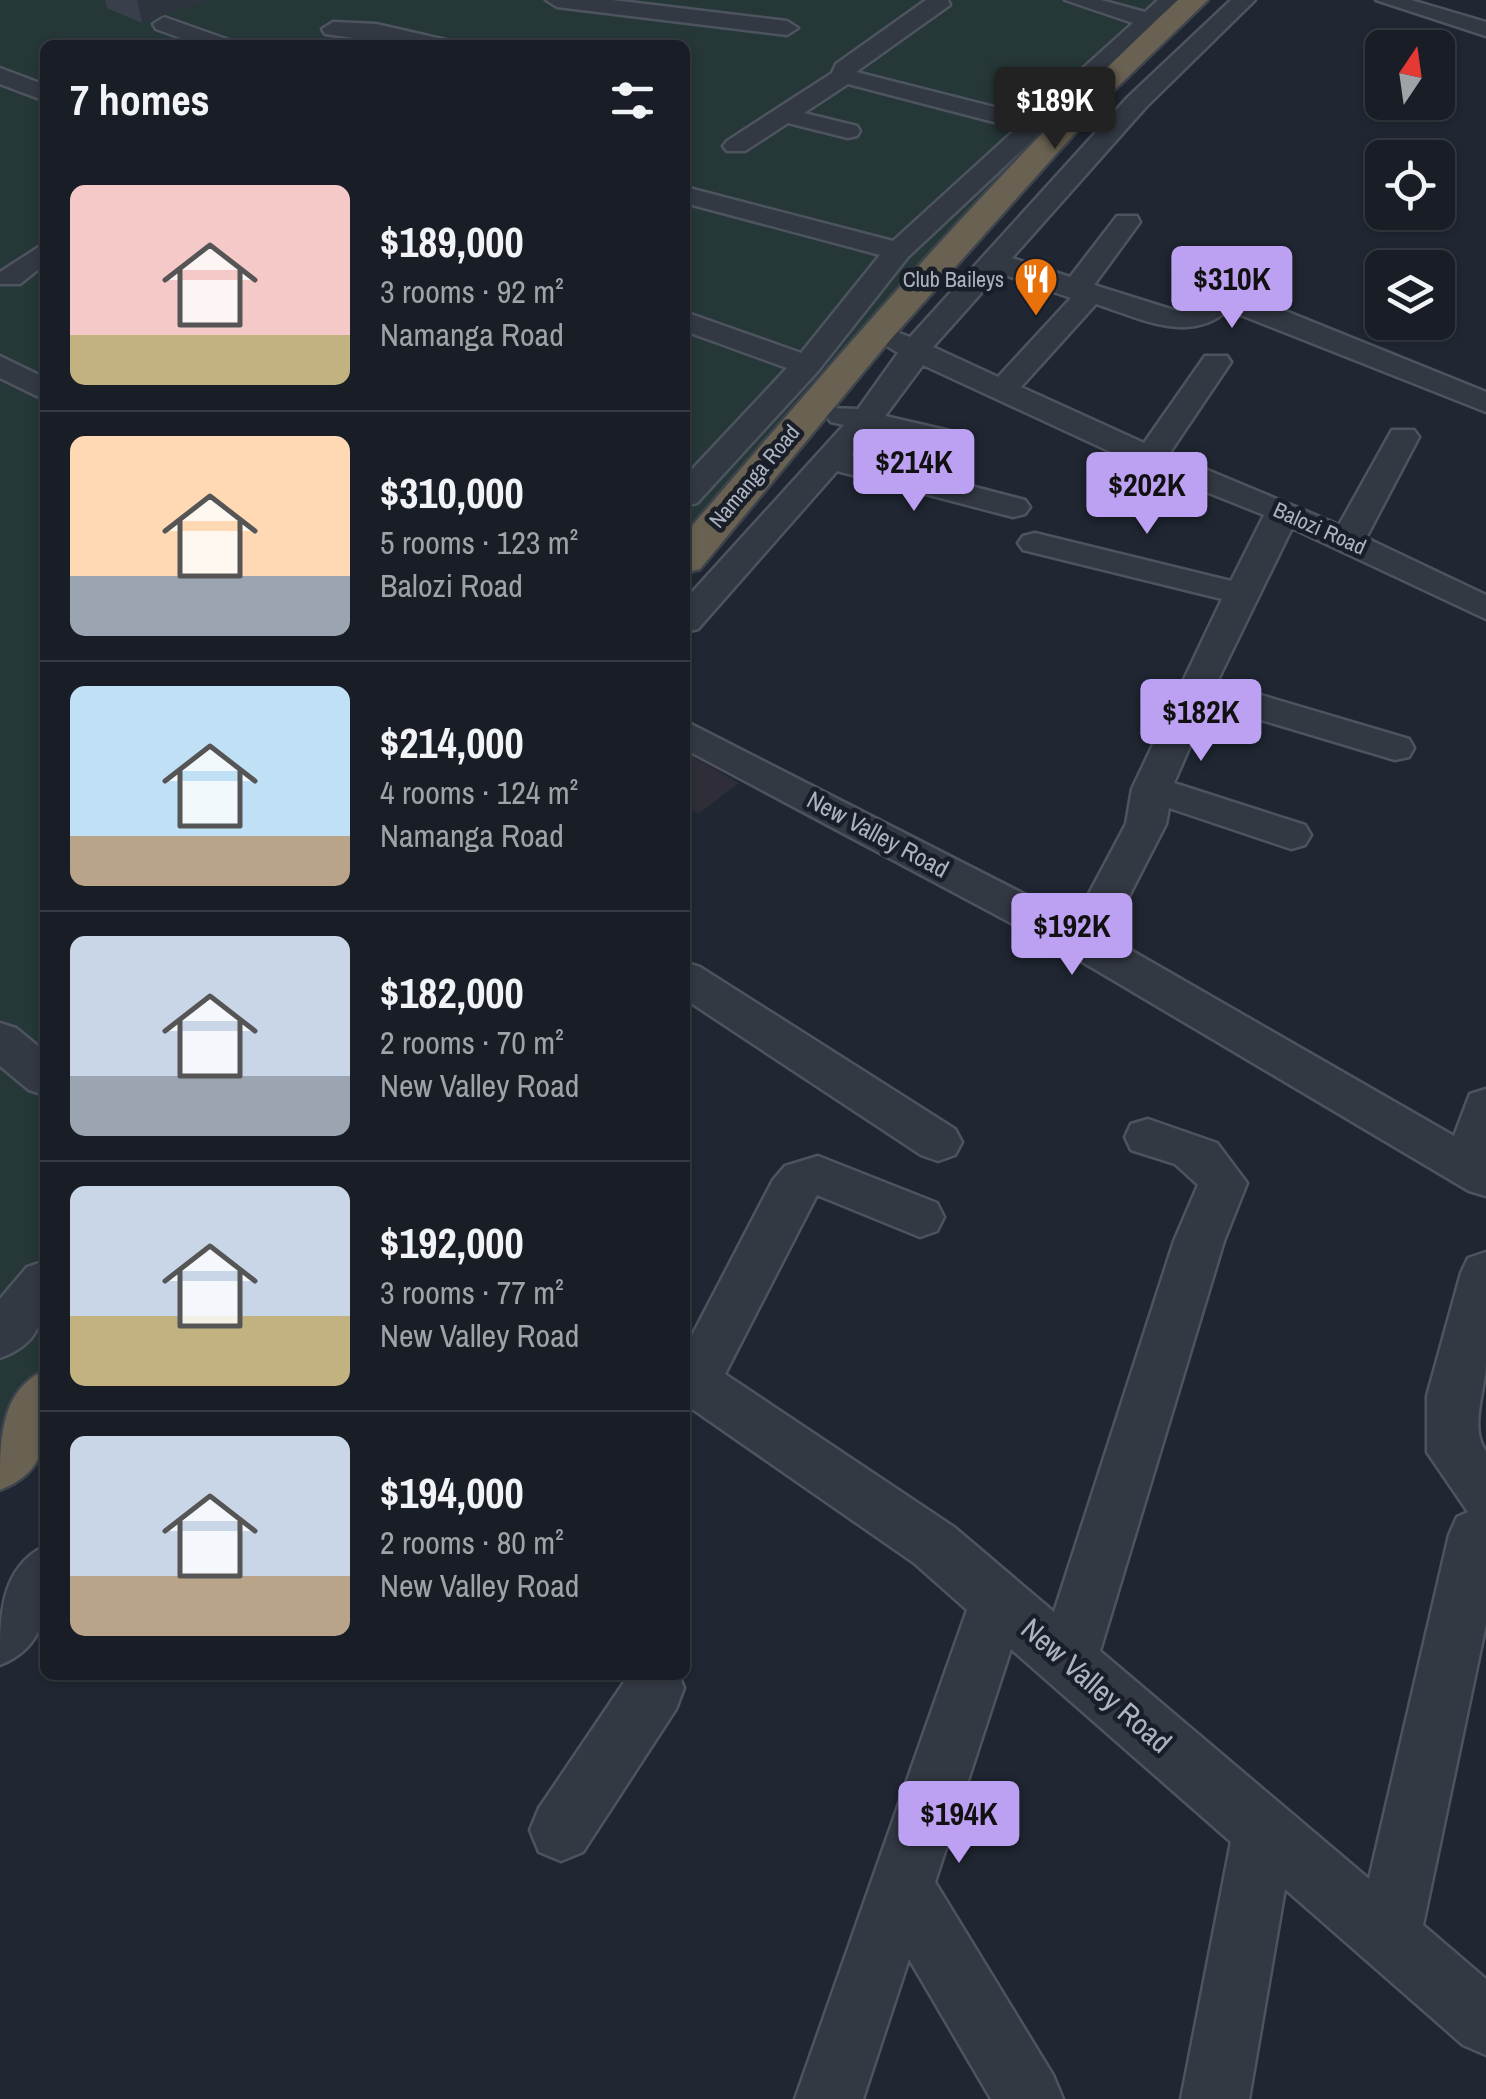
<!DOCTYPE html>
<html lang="en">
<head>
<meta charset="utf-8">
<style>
  :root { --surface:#181d26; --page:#252a32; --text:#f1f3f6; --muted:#9fa2a7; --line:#363b43; --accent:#bca0f2 }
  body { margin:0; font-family:"Archivo Narrow",sans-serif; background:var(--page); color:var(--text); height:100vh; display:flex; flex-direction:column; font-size:38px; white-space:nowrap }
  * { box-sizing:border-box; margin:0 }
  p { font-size:32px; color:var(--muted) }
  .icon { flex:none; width:55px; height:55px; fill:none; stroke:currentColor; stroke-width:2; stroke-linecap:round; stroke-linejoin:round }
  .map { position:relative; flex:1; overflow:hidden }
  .side { position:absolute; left:40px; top:40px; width:650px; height:1640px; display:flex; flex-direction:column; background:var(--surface); border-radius:15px; box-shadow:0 2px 8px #0004,0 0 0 2px var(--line) }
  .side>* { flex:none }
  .needle { width:65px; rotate:13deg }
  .fabs { position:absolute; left:1365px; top:30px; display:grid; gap:20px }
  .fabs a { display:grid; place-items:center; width:90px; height:90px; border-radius:15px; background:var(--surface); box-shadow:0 2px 8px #0004,0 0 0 2px var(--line); font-size:50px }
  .price { position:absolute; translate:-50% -85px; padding:0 22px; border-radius:10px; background:var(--accent); color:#111; font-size:32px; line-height:65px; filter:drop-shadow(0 2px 5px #0008) }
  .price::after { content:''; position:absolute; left:50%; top:60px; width:30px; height:22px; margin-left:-15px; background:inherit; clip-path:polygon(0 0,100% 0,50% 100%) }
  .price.selected { background:#222; color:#fff }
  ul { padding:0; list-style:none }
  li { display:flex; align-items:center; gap:30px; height:250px; padding:0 30px }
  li+li { border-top:2px solid var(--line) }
  li span { display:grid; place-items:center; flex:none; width:280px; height:200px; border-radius:15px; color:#555 }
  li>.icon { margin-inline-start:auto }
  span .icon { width:120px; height:120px; fill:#fffc; stroke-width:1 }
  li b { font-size:42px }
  h2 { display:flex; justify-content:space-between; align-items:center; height:120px; padding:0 30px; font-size:42px }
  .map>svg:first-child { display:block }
  .medical { fill:#2f2e38 }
  .green { fill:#263738 }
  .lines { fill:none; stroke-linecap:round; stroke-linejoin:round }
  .minor-casing { stroke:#4e545f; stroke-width:5 }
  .highway-casing { stroke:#3e444e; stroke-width:5 }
  .minor { fill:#333943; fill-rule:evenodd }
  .highway { fill:#696151; fill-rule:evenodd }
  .wall { fill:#39404b }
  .shaded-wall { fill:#2e343d }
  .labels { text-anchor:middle; stroke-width:9; stroke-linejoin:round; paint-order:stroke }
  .far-poi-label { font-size:22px; fill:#adb4c1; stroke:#191e28; text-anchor:end }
  .far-street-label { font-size:22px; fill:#adb4c1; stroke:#191e28 }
  .street-label { font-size:25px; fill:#adb4c1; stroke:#191e28 }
  .near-street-label { font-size:30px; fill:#adb4c1; stroke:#191e28 }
</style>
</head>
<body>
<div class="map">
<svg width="1486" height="2099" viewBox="0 0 1486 2099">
  <rect width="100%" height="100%" fill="#202732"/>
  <!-- medical -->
  <path class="medical" d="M 685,752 L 739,783 L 698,814 L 685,805 Z"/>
  <!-- green -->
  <path class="green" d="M 0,0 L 1194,0 L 685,552 L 685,45 L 45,45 L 45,1398 L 0,1460 Z"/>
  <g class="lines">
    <defs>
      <g id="minor">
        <path d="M 546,0 L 612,0 L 787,21 L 798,28 L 787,35 L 557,7 Z"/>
        <path d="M 926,0 L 948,0 L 950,5 L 856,72 L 1030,116 L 1133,23 L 1065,0 L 1101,0 L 1145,12 L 1158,0 L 1182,0 L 908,257 L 818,371 L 697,503 L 685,506 L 685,477 L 787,368 L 685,331 L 685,312 L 801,353 L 880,255 L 685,203 L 685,187 L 893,241 L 1017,128 L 848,84 L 804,113 L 857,126 L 860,131 L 857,136 L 848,138 L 788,123 L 745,151 L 727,151 L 723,146 L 727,141 L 832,73 L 836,64 Z"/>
        <path d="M 1231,0 L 1255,0 L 1146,107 L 1012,258 L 1070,277 L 1117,216 L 1137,216 L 1140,222 L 1094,285 L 1177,311 L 1194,310 L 1221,292 L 1251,297 L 1486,392 L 1486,412 L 1228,310 C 1189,345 1140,318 1096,304 L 1021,387 L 1144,443 L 1205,356 L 1227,356 L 1231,362 L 1169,454 L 1339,525 L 1392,430 L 1414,430 L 1419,437 L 1366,538 L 1486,595 L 1486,619 L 1292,528 L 1217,682 L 1409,739 L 1414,748 L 1409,757 L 1395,760 L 1208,704 L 1174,783 L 1305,825 L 1311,835 L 1305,845 L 1291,849 L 1169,808 L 1166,824 L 1108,937 L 1454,1136 L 1470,1094 L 1486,1089 L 1486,1196 L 1469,1191 L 1069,954 L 685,749 L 685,721 L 1075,920 L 1126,824 L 1132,789 L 1222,599 L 1023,550 L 1018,543 L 1023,536 L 1035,533 L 1231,581 L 1264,515 L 1139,465 L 923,365 L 885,416 L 950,431 L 955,438 L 950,445 L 939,448 L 873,432 L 851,455 L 1025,500 L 1030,507 L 1025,514 L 1013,517 L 837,471 L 698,629 L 685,632 L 685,600 L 844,425 L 831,422 L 826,415 L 831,408 L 858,409 L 898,353 L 876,339 L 881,333 L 891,330 L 910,337 L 1128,97 ZM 999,273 L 1071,298 L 998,377 L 933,347 Z"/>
        <path d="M 1376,0 L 1411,0 L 1486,22 L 1486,36 Z"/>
        <path d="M 164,17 L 229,40 L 233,45 L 200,45 L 156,29 L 153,24 Z"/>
        <path d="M 333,22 L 376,24 L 446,40 L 450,45 L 407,45 L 325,34 L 322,29 Z"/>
        <path d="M 0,68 L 45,85 L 45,101 L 0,84 Z"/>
        <path d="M 45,243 L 45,264 L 20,284 L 0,284 L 0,272 Z"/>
        <path d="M 0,356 L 45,378 L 45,400 L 0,378 Z"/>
        <path d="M 685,962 L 700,967 L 955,1129 L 962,1142 L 955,1155 L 938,1161 L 921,1155 L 685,999 Z"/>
        <path d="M 0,1023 L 16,1028 L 45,1052 L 45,1095 L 29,1090 L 0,1066 Z"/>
        <path d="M 1148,1119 L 1217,1143 L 1247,1183 L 1224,1241 L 1100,1651 L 1369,1879 L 1449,1535 L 1457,1517 L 1468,1512 L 1427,1452 L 1427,1396 L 1461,1273 L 1468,1258 L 1486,1252 C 1486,1290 1486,1328 1486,1365 C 1485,1390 1469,1429 1486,1451 L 1486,1624 L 1423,1925 L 1486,1979 L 1486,2055 L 1463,2045 L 1285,1889 L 1249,2099 L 1181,2099 L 1231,1842 L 1011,1649 L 935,1882 L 1053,2075 L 1063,2099 L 991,2099 L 909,1959 L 863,2099 L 795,2099 L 967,1610 L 914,1563 L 685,1404 L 685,1349 L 773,1180 L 785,1166 L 818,1156 L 937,1203 L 944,1217 L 937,1231 L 920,1237 L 817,1195 L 725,1374 L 954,1527 L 1054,1612 L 1174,1241 L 1198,1185 L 1175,1164 L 1131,1150 L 1125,1137 L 1131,1124 Z"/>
        <path d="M 45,1261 C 45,1305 49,1341 0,1358 L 0,1299 L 27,1267 Z"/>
        <path d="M 45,1546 C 45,1596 55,1643 0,1665 C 0,1616 0,1568 45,1546 Z"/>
        <path d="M 629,1675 L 679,1675 L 684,1688 L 676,1709 L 583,1852 L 561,1861 L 539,1852 L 530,1830 L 539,1808 Z"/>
      </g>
      <g id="highway">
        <path d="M 1178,0 L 1208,0 L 1109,95 L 891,339 L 700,569 L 685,573 L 685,534 C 843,350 1000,165 1178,0 Z"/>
        <path d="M 45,1370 C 45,1421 58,1468 0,1490 C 0,1438 0,1391 45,1370 Z"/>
      </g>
    </defs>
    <!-- minor casing -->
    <use href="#minor" class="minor-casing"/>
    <!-- highway casing -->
    <use href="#highway" class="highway-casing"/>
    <!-- minor -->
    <use href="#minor" class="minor"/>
    <!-- highway -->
    <use href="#highway" class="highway"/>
  </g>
  <!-- wall -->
  <path class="wall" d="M 105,0 L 206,0 L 142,23 L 107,8 Z"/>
  <!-- shaded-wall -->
  <path class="shaded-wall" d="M 137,0 L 206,0 L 142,23 Z"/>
  <!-- icons -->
  <defs>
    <symbol id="restaurant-pin" viewBox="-11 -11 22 30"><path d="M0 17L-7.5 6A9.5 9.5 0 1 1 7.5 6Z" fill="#e8710a" stroke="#191e28"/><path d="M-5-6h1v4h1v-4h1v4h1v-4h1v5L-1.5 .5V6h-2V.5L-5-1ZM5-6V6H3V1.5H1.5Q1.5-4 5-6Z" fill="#fff"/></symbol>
  </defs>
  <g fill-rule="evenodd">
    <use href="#restaurant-pin" x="1011" y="254" width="50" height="68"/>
  </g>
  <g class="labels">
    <!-- far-poi labels -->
    <g class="far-poi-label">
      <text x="1004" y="287">Club Baileys</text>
    </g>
    <!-- far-street labels -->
    <g class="far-street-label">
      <text transform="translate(754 476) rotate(-50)" y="8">Namanga Road</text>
      <text transform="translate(1320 528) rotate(24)" y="8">Balozi Road</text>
    </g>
    <!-- street labels -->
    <g class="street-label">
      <text transform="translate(878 834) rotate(28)" y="9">New Valley Road</text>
    </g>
    <!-- near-street labels -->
    <g class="near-street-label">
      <text transform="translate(1096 1686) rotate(41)" y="10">New Valley Road</text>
    </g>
  </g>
</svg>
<div class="fabs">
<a><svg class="needle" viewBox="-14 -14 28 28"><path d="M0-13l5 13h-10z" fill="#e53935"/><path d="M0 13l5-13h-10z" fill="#9fa2a7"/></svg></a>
<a><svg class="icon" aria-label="locate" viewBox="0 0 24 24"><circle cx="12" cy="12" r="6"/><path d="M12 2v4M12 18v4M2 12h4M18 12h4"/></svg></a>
<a><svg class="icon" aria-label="layers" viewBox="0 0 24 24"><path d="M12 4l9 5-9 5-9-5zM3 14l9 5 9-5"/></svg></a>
</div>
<b class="price selected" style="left:1055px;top:152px">$189K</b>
<b class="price" style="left:1232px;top:331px">$310K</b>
<b class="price" style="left:914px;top:514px">$214K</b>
<b class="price" style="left:1147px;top:537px">$202K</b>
<b class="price" style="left:1201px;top:764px">$182K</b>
<b class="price" style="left:1072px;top:978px">$192K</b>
<b class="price" style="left:959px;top:1866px">$194K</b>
<section class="side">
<h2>7 homes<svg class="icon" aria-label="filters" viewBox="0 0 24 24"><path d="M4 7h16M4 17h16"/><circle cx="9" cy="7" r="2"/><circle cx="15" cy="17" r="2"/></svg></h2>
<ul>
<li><span style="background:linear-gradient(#f6c9c9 75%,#c2b280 0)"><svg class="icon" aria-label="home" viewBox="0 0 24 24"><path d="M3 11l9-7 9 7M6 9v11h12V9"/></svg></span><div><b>$189,000</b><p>3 rooms · 92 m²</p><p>Namanga Road</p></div></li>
<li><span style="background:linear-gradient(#ffd9b3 70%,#9aa5b1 0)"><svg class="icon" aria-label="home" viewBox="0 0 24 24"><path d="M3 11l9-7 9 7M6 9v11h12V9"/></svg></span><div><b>$310,000</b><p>5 rooms · 123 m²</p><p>Balozi Road</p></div></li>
<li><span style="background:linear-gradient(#bfe0f5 75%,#b9a48a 0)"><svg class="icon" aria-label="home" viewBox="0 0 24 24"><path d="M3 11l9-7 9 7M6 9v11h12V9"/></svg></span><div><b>$214,000</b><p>4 rooms · 124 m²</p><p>Namanga Road</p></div></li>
<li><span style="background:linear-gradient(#c9d6e8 70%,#9aa5b1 0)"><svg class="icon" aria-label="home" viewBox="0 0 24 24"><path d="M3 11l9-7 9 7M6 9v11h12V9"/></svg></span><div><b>$182,000</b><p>2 rooms · 70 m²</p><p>New Valley Road</p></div></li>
<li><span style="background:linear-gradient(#c9d6e8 65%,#c2b280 0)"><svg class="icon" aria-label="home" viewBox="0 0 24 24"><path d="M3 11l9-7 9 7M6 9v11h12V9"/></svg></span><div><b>$192,000</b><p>3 rooms · 77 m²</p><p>New Valley Road</p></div></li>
<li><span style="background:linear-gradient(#c9d6e8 70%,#b9a48a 0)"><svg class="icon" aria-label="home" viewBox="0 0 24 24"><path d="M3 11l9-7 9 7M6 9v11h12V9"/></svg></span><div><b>$194,000</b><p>2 rooms · 80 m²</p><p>New Valley Road</p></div></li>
</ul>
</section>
</div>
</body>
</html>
